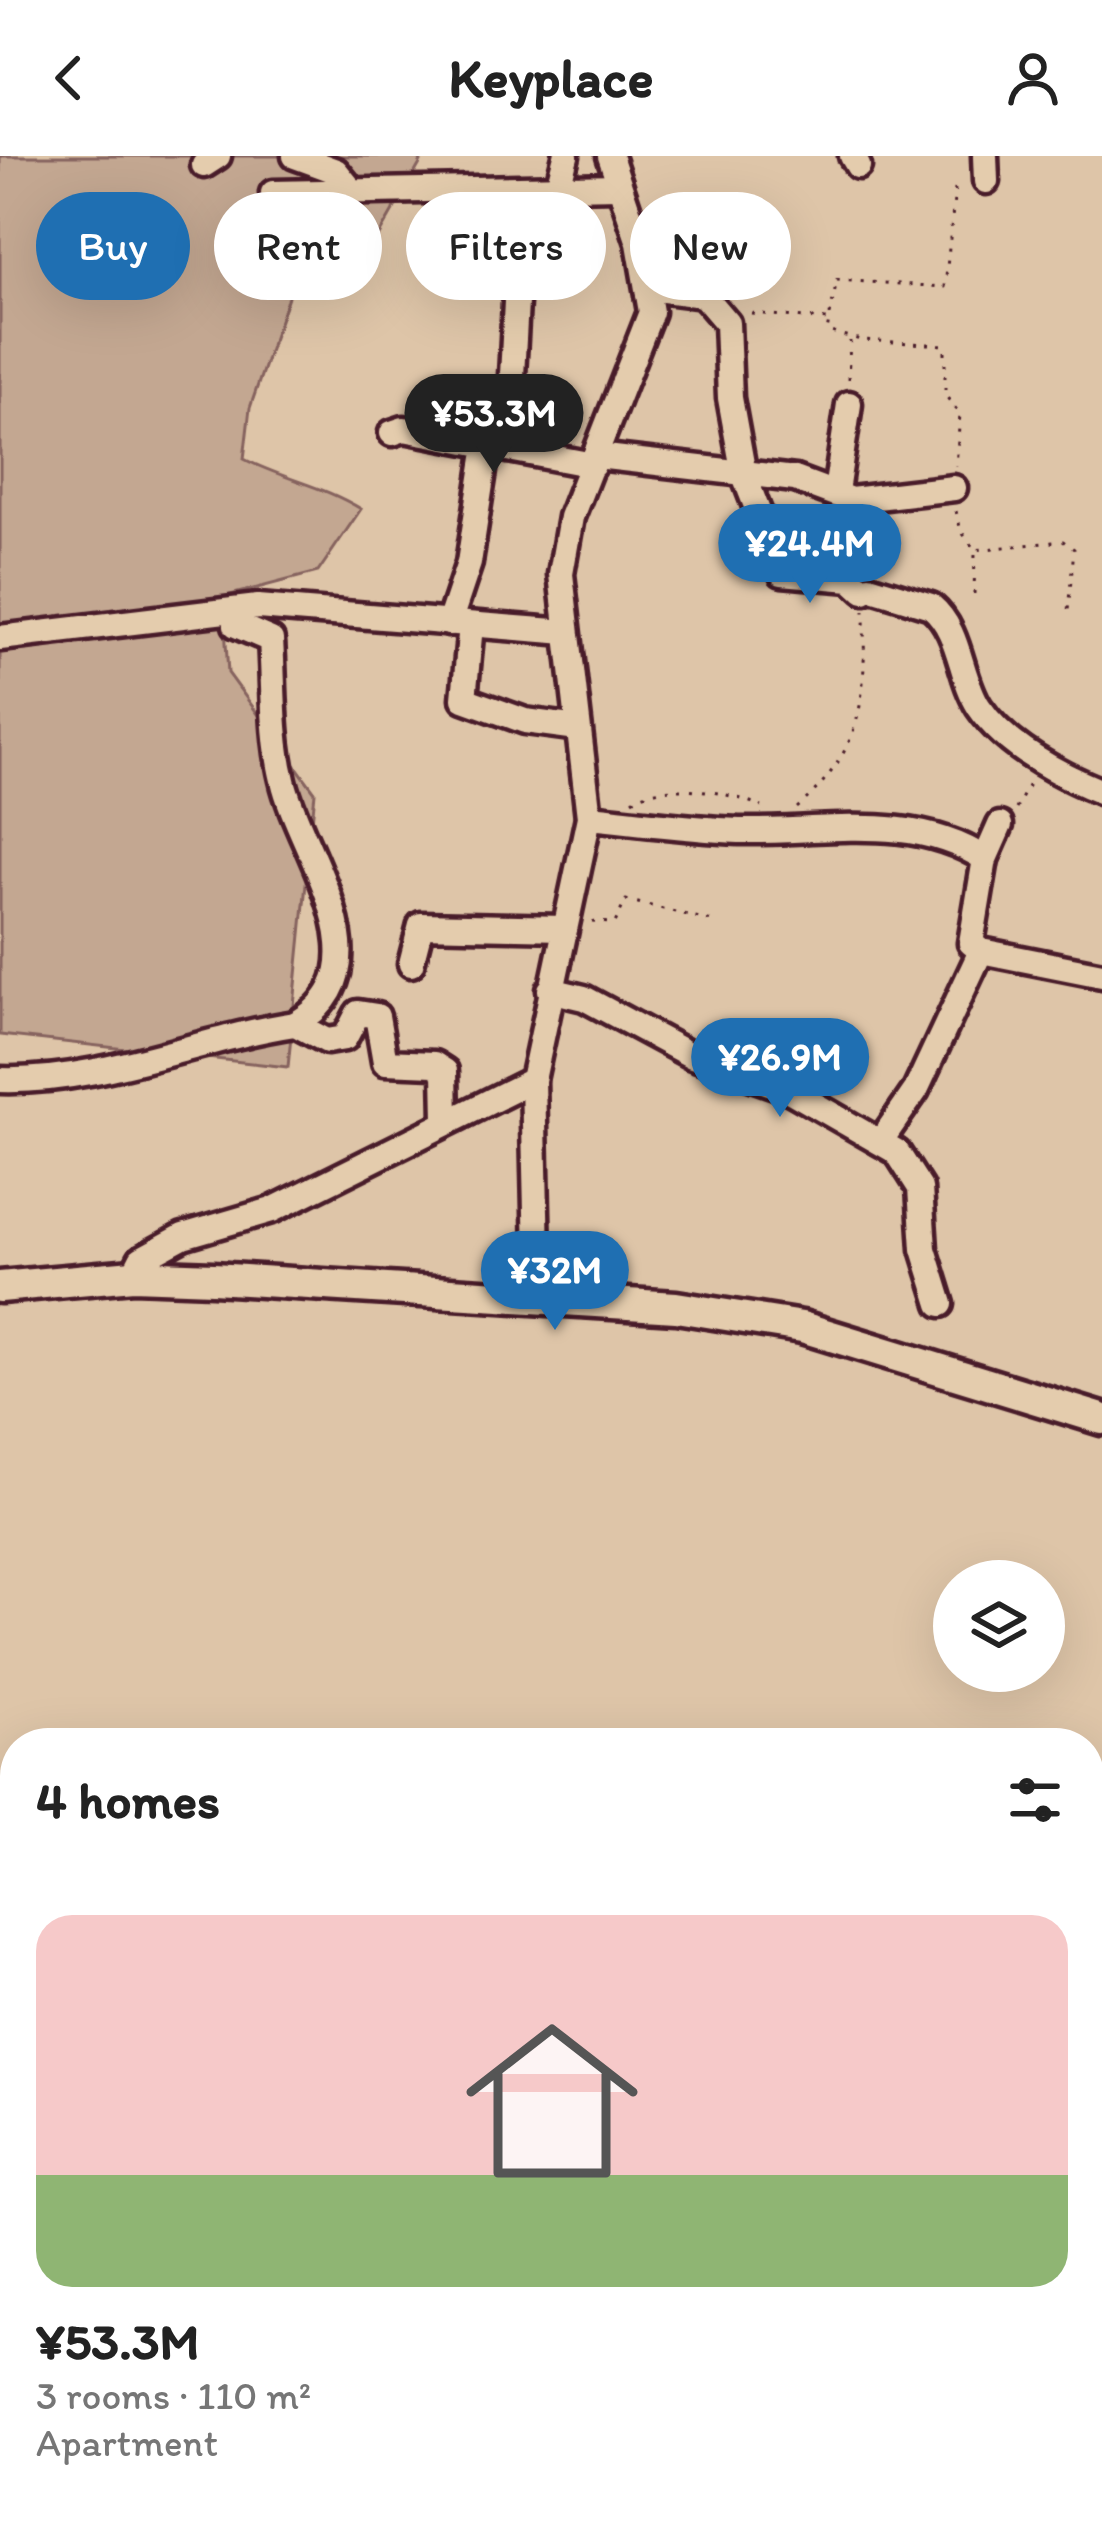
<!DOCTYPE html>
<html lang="en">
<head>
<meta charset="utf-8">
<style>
  :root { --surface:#fff; --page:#f6f6f6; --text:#222; --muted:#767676; --accent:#1f6fb2 }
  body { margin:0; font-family:Itim,sans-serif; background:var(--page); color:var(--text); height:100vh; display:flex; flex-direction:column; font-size:45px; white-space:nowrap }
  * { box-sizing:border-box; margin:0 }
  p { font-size:39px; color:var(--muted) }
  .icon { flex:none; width:66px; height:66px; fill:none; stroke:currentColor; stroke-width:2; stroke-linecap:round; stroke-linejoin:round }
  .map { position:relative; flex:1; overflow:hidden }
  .panel { position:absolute; left:0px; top:1572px; width:1104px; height:807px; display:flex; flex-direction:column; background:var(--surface); border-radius:48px 48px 0 0; box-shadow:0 12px 48px #0002 }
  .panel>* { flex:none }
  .top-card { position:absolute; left:36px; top:36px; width:1032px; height:108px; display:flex; gap:24px }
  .tools { position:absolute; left:933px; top:1404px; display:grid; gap:24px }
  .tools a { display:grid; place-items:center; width:132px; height:132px; border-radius:50%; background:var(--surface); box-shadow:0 12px 48px #0002; font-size:60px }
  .price { position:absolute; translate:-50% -102px; padding:0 27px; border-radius:42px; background:var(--accent); color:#fff; font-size:39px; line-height:78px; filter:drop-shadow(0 3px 6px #0008) }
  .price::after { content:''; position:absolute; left:50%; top:72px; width:36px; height:27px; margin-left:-18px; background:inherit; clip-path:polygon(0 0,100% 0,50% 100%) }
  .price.active { background:#222; color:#fff }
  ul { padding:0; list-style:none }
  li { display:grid; align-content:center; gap:24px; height:636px; padding:0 36px }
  li span { display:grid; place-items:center; height:372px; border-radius:36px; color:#555 }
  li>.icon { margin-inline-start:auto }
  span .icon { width:216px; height:216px; fill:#fffc; stroke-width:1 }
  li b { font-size:51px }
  h2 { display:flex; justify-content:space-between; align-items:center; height:144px; padding:0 36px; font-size:51px }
  .pill { padding:0 42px; border-radius:54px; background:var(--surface); box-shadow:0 12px 48px #0002; font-size:42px; line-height:108px }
  .pill.active { background:var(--accent); color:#fff }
  header { display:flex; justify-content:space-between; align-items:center; height:156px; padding:0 36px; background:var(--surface); font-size:54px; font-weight:800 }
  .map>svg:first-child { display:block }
  .green { fill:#c3a791; stroke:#86635e; stroke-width:3 }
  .water { fill:#a18175; stroke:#7e5a57; stroke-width:3 }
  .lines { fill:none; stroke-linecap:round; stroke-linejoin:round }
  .minor-casing { stroke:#4a1f2b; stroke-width:33 }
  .major-casing { stroke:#4a1f2b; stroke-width:39 }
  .path { stroke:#4a1f2b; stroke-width:3; stroke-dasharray:3 9; stroke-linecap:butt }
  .minor { stroke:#e4ccad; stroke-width:24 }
  .major { stroke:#e4ccad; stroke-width:30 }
</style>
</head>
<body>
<header><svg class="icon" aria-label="back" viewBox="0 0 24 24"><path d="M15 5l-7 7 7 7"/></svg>Keyplace<svg class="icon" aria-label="person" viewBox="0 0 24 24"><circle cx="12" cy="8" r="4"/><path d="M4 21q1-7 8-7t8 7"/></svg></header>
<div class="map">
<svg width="1102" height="2378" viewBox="0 0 1102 2378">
  <rect width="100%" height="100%" fill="#dec5a8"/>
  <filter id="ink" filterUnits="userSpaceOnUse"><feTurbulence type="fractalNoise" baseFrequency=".00833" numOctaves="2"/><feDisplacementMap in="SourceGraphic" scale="24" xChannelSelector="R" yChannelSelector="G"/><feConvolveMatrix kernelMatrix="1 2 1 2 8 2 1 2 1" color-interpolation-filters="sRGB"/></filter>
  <g filter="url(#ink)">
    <!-- green -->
    <path class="green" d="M 0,0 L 418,0 L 421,6 L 374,88 L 298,111 L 250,252 L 244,303 C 283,323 324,330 361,353 L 318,416 L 223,441 L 228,517 L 315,636 L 288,911 L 0,879 Z"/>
    <!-- water -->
    <g class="water">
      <path d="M 1102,1681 L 1102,1820 L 1089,1818 L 1089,1682 Z"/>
      <path d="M 15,1855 L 15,1990 L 0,1994 L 0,1857 Z"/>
    </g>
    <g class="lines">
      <defs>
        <g id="minor">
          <path d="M 295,0 L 336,15 L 353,36"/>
          <path d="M 852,0 L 858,10"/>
          <path d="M 985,0 L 986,25"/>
          <path d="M 204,9 L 218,0"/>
          <path d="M 506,35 L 516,146 L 508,293"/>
          <path d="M 557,35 L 566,0"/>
          <path d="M 273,37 L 618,30"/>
          <path d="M 648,132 L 703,139 L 727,167 L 730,242 L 744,319 L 782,417 L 851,423 L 864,435 L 869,431 L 931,450 C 961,475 959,520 979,551 C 1006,591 1058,618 1102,636"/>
          <path d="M 392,277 L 404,273 L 593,309"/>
          <path d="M 597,300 L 795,323 L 851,344 L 954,332"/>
          <path d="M 836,336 L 849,248"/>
          <path d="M 449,467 L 469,407 L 487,289"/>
          <path d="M 236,469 L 271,484 C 274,530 272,580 283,624 C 299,696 394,813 295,868"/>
          <path d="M 471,469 L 464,543 L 525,565 L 578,572"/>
          <path d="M 0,482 L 258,451 L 567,476"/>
          <path d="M 589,661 C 639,666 689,673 739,675 C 822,677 912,655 985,703"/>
          <path d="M 1000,669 L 985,703 L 971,787 L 981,795 L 1102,819"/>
          <path d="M 411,808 L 421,769 L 564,772"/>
          <path d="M 550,834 L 584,842 L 692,900 L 789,934 L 897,996 L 920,1032 L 924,1093 L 941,1148"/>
          <path d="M 0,924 C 102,927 196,883 295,868 L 327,885 L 345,882 L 358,857 L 377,860 L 385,906 L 434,908 L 445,915 L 446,964"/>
          <path d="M 880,986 L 916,934 L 981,795"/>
          <path d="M 133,1119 L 141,1103 L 183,1080 L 272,1054 L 533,924"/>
          <path d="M 538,1143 L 533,924 L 589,661 L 561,418 L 571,361 L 651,156 L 639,87 L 610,0"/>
          <path d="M 1089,1975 L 1102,1974"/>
          <path d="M 0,2064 L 15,2063"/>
          <path d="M 416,2378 L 418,2364"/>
          <path d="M 882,2378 L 883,2364"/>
        </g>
        <path id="major" d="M 0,1131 L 133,1119 L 213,1122 L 676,1151 L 802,1171 L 1102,1263"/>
      </defs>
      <!-- minor casing -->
      <use href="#minor" class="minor-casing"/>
      <!-- major casing -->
      <use href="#major" class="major-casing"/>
      <!-- path -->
      <g class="path">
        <path d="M 955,33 L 945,131 L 837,124 L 827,175 L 861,184 L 945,189 L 945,239 L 960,258 L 956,310"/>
        <path d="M 751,157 L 827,164"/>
        <path d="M 848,223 L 850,185"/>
        <path d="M 956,355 L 961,375 L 975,394 L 1063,385 L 1074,393 L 1068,455"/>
        <path d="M 974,438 L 975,398"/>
        <path d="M 633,644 C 662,623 732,636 762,651"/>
        <path d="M 797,652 C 867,590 865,541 864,455"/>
        <path d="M 1016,653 L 1031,624"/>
        <path d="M 592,766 L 615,767 L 626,744 L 712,765"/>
        <path d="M 1089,2208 L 1102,2210"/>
        <path d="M 34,2378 L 63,2364"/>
        <path d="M 738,2378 L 739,2364"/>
      </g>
      <!-- minor -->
      <use href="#minor" class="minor"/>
      <!-- major -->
      <use href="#major" class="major"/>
    </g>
  </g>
</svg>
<div class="tools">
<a><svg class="icon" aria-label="layers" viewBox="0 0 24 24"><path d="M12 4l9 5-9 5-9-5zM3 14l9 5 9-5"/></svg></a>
</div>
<b class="price active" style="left:494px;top:320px">¥53.3M</b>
<b class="price" style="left:810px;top:450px">¥24.4M</b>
<b class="price" style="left:780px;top:964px">¥26.9M</b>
<b class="price" style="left:555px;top:1177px">¥32M</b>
<div class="top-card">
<a class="pill active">Buy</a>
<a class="pill">Rent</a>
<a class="pill">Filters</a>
<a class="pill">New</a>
</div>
<section class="panel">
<h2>4 homes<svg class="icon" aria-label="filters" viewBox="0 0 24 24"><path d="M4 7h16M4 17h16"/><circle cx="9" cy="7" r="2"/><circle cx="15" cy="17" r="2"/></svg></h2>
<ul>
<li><span style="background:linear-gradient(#f6c9c9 70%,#8fb573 0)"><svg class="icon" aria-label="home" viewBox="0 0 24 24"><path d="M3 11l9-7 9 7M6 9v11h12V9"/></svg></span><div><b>¥53.3M</b><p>3 rooms · 110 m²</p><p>Apartment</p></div></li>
</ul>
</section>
</div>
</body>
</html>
